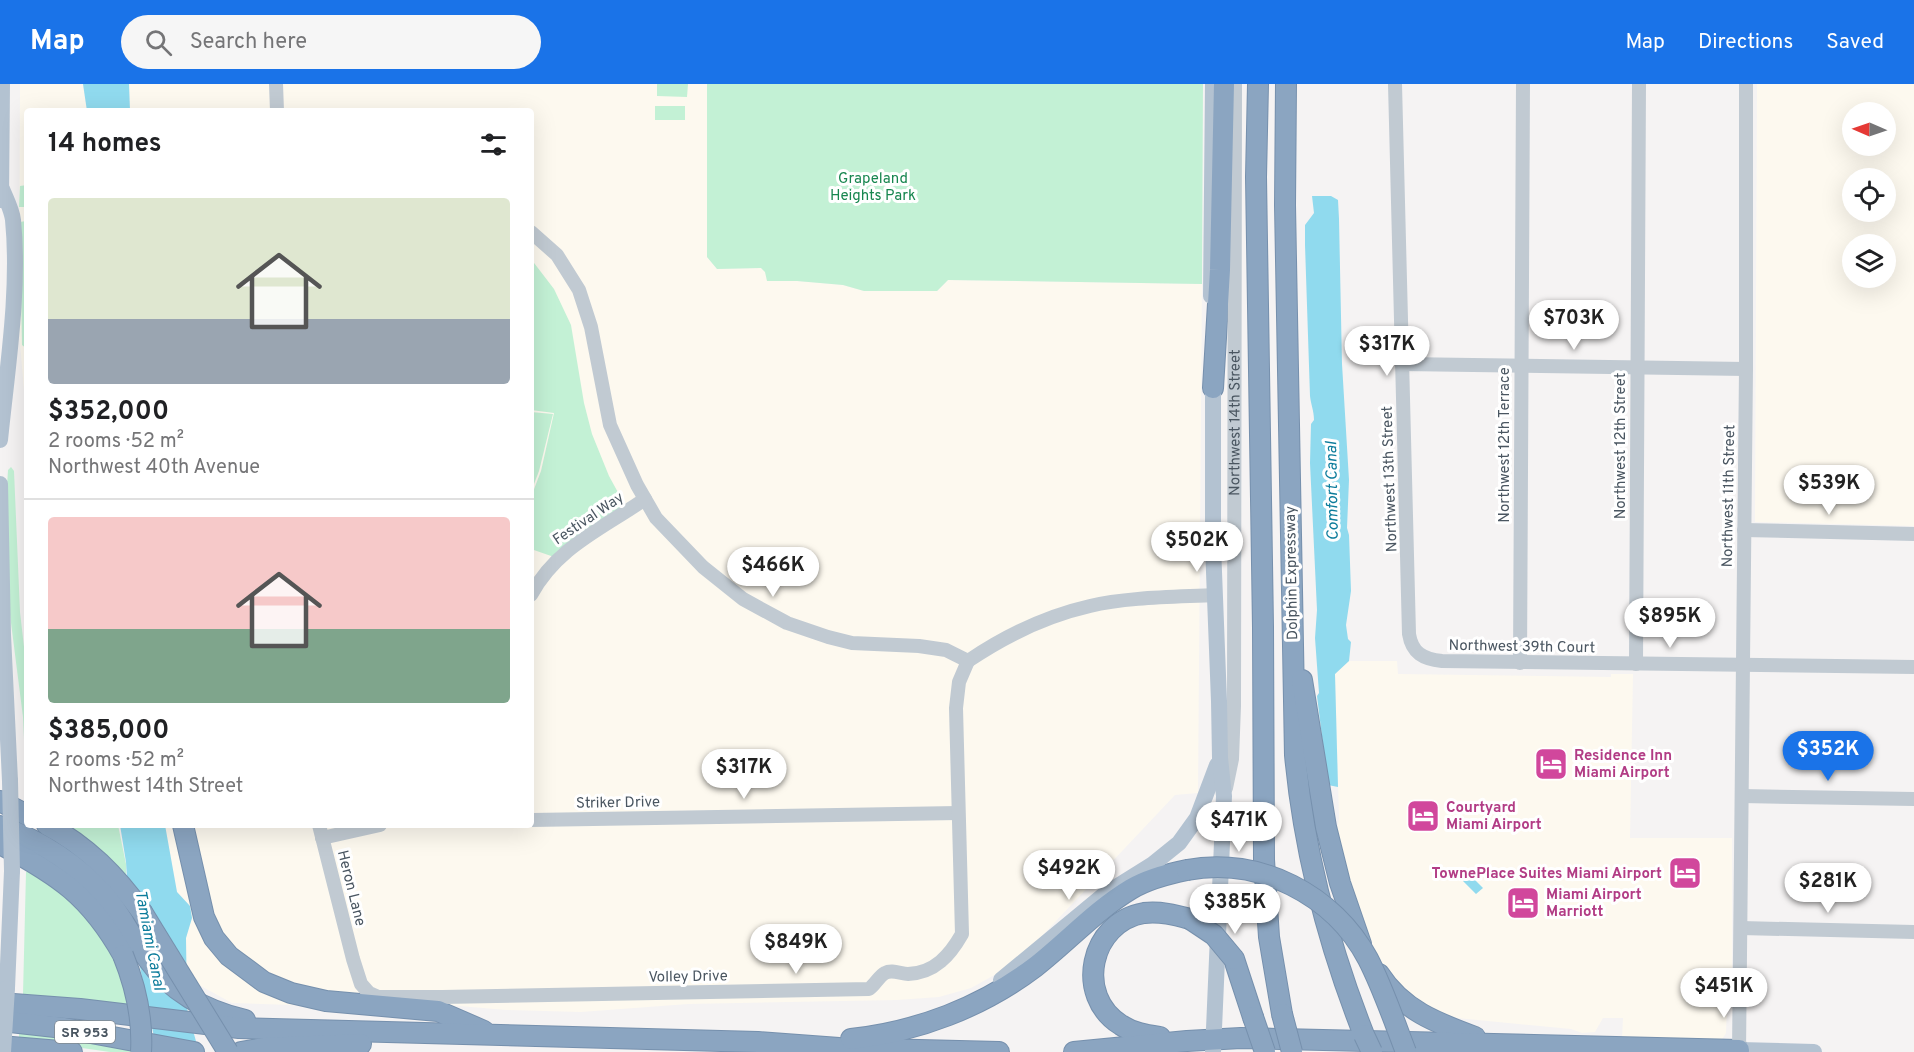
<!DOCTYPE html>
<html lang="en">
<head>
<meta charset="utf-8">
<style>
  :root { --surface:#fff; --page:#f6f6f6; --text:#202124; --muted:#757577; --line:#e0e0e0; --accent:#1a73e8 }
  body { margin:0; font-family:Overpass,sans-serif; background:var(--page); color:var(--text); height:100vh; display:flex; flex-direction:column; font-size:22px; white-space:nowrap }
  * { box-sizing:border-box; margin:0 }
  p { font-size:20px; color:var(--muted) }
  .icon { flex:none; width:33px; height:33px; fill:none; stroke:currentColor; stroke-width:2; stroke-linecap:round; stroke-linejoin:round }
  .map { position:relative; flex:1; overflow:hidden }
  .side { position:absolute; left:24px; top:24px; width:510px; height:720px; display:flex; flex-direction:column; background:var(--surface); border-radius:6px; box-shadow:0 6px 24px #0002 }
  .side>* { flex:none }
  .needle { width:39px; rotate:272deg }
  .tools { position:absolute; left:1842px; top:18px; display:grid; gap:12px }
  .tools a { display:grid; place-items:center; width:54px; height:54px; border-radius:50%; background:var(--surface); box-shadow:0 6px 24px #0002; font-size:30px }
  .price { position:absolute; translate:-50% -51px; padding:0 14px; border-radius:21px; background:#fff; color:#222; font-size:20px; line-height:39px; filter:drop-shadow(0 2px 3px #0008) }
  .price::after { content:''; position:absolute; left:50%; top:36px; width:18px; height:14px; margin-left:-9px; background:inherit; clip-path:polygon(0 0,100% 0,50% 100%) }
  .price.on { background:var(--accent); color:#fff }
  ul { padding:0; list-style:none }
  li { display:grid; align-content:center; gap:12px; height:318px; padding:0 24px }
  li+li { border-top:2px solid var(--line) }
  li span { display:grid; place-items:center; height:186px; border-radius:6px; color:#555 }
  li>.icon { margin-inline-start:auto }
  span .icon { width:108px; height:108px; fill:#fffc; stroke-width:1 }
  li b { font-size:26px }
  h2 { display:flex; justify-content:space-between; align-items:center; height:72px; padding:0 24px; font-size:26px }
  header { display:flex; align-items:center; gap:36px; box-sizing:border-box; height:84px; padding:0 30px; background:var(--accent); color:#fff }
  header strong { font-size:28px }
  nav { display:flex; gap:33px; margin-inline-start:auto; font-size:21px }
  .search { width:420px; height:54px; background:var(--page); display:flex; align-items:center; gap:15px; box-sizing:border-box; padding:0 21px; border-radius:33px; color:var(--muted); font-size:22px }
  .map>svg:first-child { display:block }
  .commercial { fill:#fdf9ef; fill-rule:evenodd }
  .green { fill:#c3f1d5 }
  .water { fill:#90daee }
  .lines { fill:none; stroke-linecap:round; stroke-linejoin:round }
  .highway-casing { stroke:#7690ad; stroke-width:22 }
  .minor { stroke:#c1cad2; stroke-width:14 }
  .major { stroke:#b3c2d1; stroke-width:16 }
  .highway { stroke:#8ba5c1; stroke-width:20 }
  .highway-bridge-casing { stroke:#7690ad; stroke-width:22; stroke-linecap:butt }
  .major-bridge { stroke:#b3c2d1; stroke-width:16 }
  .highway-bridge { stroke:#8ba5c1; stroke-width:20 }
  .labels { text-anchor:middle; stroke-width:6; stroke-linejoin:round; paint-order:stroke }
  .shield { fill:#fff; stroke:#808990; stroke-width:1.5 }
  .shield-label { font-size:14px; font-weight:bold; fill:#4a5661 }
  .park-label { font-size:15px; fill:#17864f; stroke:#fff }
  .street-label { font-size:15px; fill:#4a5661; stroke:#fff }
  .hotel-label { font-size:15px; font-weight:bold; fill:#b23c85; stroke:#fff; text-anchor:start }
  .water-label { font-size:16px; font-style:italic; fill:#0c7c9b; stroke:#fff }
</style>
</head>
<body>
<header>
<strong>Map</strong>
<div class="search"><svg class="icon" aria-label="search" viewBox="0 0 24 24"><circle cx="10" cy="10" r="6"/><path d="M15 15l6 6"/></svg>Search here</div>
<nav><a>Map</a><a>Directions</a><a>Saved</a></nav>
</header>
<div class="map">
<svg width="1914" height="968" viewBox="0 0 1914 968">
  <rect width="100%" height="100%" fill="#f5f3f3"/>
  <!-- commercial -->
  <g class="commercial">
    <path d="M 20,0 L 83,0 L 87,27 L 27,27 L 27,418 L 24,306 L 19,248 Z"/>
    <path d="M 129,0 L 707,0 L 707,173 L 717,185 L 761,184 L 765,187 L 768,197 L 797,197 L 843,201 L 864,207 L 937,207 L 948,196 L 1202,200 L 1198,709 L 1175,711 L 1039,855 L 1007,884 L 971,904 L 939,913 L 897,916 L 688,920 L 581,928 L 506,926 L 448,921 L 415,925 L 232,919 L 199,901 L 186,888 L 186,854 L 192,834 L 190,822 L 177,808 L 165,741 L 531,741 L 531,27 L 130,27 Z"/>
    <path d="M 1757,0 L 1914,0 L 1914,442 L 1755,438 ZM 1886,28 L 1886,62 L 1852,62 L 1852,28 ZM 1886,94 L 1886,128 L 1852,128 L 1852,94 ZM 1852,160 L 1886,160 L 1886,194 L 1852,194 Z"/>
    <path d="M 1349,577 L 1397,577 L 1398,590 L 1611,593 L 1611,590 L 1633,590 L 1630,754 L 1732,754 L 1732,900 L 1727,922 L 1726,949 L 1723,954 L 1720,956 L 1622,954 L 1623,934 L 1603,934 L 1595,948 L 1582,949 L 1571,945 L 1457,934 L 1429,925 L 1412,914 L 1378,877 L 1347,797 L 1337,747 L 1339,734 L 1335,590 Z"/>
  </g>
  <!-- green -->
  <g class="green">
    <path d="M 657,0 L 688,0 L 687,13 L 657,12 Z"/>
    <path d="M 707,0 L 1203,0 L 1202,200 L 948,196 L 937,207 L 864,207 L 843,201 L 797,197 L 767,197 L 765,188 L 761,184 L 717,185 L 707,173 Z"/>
    <rect x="655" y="22" width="30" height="14"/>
    <path d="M 27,101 L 26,123 L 19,123 L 20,102 Z"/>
    <path d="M 26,137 L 27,265 L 22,261 L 20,138 Z"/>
    <path d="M 531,175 L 554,205 L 571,241 L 584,319 L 592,350 L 609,392 L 626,423 L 554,473 L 531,465 L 531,413 L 541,387 L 554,329 L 531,326 Z"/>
    <path d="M 531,328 L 553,330 L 539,387 L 531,408 Z"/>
    <path d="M 11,383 L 14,387 L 20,528 L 27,589 L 27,720 L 23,633 L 10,531 L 7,402 L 8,386 Z"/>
    <path d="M 65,741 L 118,741 L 126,780 L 126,794 Z"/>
    <path d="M 30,786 L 54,802 L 86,832 L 114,872 L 130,922 L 23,910 L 26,788 L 28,788 Z"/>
    <path d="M 19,947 L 65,953 L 145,968 L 110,968 L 19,955 Z"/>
  </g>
  <!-- water -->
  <g class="water">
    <path d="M 83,0 L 129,0 L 130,27 L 87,27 Z"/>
    <path d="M 1312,112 L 1331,112 L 1338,116 L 1339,135 L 1342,280 L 1349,396 L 1347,444 L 1349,451 L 1351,507 L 1346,541 L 1348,555 L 1351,558 L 1349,577 L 1335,590 L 1338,703 L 1328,701 L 1317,612 L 1319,609 L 1315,554 L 1317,526 L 1310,379 L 1311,340 L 1314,336 C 1314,327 1311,321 1310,312 L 1305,161 L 1305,141 L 1314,129 Z"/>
    <path d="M 120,741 L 165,741 L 177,808 L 190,822 L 192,834 L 186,854 L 187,925 L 199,968 L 157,968 L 129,828 L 126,778 Z"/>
    <path d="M 1468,788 L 1474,788 L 1477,791 L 1475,796 L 1483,804 L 1476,810 L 1463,797 L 1467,792 L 1465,790 Z"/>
  </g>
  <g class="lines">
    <defs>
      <g id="highway">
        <path d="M 1258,0 L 1256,93 L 1263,543 L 1264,776 L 1269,853 L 1282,930"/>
        <path d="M 1286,0 L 1285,121 L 1295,671 C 1304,768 1328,860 1364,951"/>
        <path d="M 1213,304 L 1220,186 L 1224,0"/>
        <path d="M 1302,596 L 1326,743 L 1340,799 L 1361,860"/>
        <path d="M 0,717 L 27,731"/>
        <path d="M 47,741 C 87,762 116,792 142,828"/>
        <path d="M 183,741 L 204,833 L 214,854 L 229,872 L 264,898 L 291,909 L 326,917 L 438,927 L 484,947"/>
        <path d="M 0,742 C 41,757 77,780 106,813 C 122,832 132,854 147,874 C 170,907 206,927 245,936"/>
        <path d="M 0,760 C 58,791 90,812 123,871"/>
        <path d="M 1234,875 L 1253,933"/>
        <path d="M 1379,890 C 1402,926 1437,939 1475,953"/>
        <path d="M 0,919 L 80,925 L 239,944 L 758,958 L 839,964 L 999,968"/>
        <path d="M 0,937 L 64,944 L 194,968"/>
        <path d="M 1160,953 C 1147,951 1133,949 1121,941 C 1074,912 1090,838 1144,829 C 1160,827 1175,831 1190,835"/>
        <path d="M 851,955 C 917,948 982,923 1035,883 C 1067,858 1096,826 1131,805 C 1148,795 1167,790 1187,786"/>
        <path d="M 0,962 L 72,968"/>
        <path d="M 241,968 L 264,964 L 361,960"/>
        <path d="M 1074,968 L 1187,957 L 1241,954 L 1739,966"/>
      </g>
    </defs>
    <!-- highway casing -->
    <use href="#highway" class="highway-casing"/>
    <!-- minor -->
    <g class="minor">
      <path d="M 276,0 L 277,27"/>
      <path d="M 1395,0 L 1409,550 C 1412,569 1423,575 1442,577 L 1914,583"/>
      <path d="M 531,148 L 557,171 L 579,206 L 591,243 L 610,341 L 637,401 L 656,434 L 703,483 L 743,515 L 787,539 L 828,553 L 852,559 L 919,562 L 946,566 L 968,577 C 1005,552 1046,532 1090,522 C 1126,513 1177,513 1215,511"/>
      <path d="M 1402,280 L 1746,285"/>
      <path d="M 1744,446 L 1914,450"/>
      <path d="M 531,511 C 557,463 602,445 645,415"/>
      <path d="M 1520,579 L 1523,0"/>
      <path d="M 1636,580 L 1639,0"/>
      <path id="s1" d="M 1226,704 L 1232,675 L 1234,622 L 1235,0"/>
      <path d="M 1742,712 L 1914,715"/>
      <path d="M 531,736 L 958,729"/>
      <path d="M 319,741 L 353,875 L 361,900 L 369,909 L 378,913 L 442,913 L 869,905 C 875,901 879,892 885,889 C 892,885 901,890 908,890 C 935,889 950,871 962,850 L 956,624 L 959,598 L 968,577"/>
      <path d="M 322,754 L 380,741"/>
      <path d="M 1741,844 L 1914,848"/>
      <path d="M 1739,968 L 1746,285 L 1746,0"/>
    </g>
    <!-- major -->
    <g class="major">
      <path d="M 1,116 L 2,0"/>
      <path d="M 1211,212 L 1213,0"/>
      <path d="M 0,356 C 7,286 20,206 13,136 C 12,126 6,115 2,105"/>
      <path d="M 0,400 L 3,551 L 10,697"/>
      <path d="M 1001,896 L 1105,810 L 1153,780 L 1179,759 L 1197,734 L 1217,681"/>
      <path d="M 7,904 L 12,787"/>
      <path d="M 1739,966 L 1814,968"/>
      <path d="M 1213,968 L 1224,712 L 1220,674 L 1219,617 L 1213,462 L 1213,292"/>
    </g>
    <!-- highway -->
    <use href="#highway" class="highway"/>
    <defs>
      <g id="highway-bridge">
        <path d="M 1187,786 C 1259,772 1334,811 1368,875 C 1383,904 1394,937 1406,968"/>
        <path d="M 142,828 L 228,968"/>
        <path d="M 1190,835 L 1214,851 L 1234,875"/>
        <path d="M 123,871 C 136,903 143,934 141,968"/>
        <path d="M 1282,930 L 1292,968"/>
        <path d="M 1253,933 L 1265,968"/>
        <path d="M 1364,951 L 1372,968"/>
      </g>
    </defs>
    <!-- highway-bridge casing -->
    <use href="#highway-bridge" class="highway-bridge-casing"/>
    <!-- major-bridge -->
    <g class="major-bridge">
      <path d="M 10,697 L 12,787"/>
      <path d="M 3,968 L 7,904"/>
    </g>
    <!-- highway-bridge -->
    <use href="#highway-bridge" class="highway-bridge"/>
  </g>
  <!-- icons -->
  <defs>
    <symbol id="hotel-square" viewBox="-11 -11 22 22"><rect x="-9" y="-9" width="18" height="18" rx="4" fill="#d1479c" stroke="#fff"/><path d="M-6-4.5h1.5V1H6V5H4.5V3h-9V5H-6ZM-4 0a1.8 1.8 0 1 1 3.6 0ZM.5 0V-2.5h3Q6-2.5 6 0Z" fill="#fff"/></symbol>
  </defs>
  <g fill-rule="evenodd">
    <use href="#hotel-square" x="1532" y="661" width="38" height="38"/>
    <use href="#hotel-square" x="1404" y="713" width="38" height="38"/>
    <use href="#hotel-square" x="1666" y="770" width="38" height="38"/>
    <use href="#hotel-square" x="1504" y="800" width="38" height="38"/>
  </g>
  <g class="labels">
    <!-- shield labels -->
    <rect class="shield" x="55" y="937" width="60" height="22" rx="4.5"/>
    <g class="shield-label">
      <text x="85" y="953">SR 953</text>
    </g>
    <!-- park labels -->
    <g class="park-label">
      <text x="873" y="99">Grapeland<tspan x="873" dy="17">Heights Park</tspan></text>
    </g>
    <!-- street labels -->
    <g class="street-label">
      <text dy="5" stroke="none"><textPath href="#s1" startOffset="366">Northwest 14th Street</textPath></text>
      <text transform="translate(1504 361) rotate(-90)" y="5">Northwest 12th Terrace</text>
      <text transform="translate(1620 362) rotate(-90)" y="5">Northwest 12th Street</text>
      <text transform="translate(1389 395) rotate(-92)" y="5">Northwest 13th Street</text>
      <text transform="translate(1728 412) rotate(-89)" y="5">Northwest 11th Street</text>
      <text transform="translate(588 434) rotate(-34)" y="5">Festival Way</text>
      <text transform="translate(1291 489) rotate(-91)" y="5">Dolphin Expressway</text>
      <text transform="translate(1522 562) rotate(1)" y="5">Northwest 39th Court</text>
      <text transform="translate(618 718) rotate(-1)" y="5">Striker Drive</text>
      <text transform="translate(352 804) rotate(76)" y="5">Heron Lane</text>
      <text transform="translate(688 892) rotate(-1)" y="5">Volley Drive</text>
    </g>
    <!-- hotel labels -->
    <g class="hotel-label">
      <text x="1574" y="676">Residence Inn<tspan x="1574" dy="17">Miami Airport</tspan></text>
      <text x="1446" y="728">Courtyard<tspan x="1446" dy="17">Miami Airport</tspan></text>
      <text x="1662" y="794" text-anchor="end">TownePlace Suites Miami Airport</text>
      <text x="1546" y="815">Miami Airport<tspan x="1546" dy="17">Marriott</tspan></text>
    </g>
    <!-- water labels -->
    <g class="water-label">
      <text transform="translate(1331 407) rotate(-91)" y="6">Comfort Canal</text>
      <text transform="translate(151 856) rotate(79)" y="6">Tamiami Canal</text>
    </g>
  </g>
</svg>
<div class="tools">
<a><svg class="needle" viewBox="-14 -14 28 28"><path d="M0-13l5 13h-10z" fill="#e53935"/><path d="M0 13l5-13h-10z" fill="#757577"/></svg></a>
<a><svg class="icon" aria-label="locate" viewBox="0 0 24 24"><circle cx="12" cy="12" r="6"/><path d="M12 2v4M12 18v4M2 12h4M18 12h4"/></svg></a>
<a><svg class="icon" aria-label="layers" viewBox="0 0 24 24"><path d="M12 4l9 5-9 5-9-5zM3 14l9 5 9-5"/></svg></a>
</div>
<b class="price" style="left:1574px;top:267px">$703K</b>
<b class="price" style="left:1387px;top:293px">$317K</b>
<b class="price" style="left:1829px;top:432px">$539K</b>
<b class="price" style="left:1197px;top:489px">$502K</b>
<b class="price" style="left:773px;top:514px">$466K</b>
<b class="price" style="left:1670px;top:565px">$895K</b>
<b class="price on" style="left:1828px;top:698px">$352K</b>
<b class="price" style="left:744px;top:716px">$317K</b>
<b class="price" style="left:1239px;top:769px">$471K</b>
<b class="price" style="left:1069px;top:817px">$492K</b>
<b class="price" style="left:1828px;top:830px">$281K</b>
<b class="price" style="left:1235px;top:851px">$385K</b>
<b class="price" style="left:796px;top:891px">$849K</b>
<b class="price" style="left:1724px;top:935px">$451K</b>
<section class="side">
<h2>14 homes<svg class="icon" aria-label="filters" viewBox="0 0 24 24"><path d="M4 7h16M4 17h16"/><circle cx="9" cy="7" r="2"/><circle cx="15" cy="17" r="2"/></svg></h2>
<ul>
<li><span style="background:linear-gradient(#dfe7d0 65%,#9aa5b1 0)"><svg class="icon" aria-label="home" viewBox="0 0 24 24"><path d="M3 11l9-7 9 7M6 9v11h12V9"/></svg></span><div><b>$352,000</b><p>2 rooms · 52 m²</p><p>Northwest 40th Avenue</p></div></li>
<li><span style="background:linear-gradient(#f6c9c9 60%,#7fa58c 0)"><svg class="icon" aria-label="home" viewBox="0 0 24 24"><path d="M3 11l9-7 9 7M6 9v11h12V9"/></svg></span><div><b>$385,000</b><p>2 rooms · 52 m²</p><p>Northwest 14th Street</p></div></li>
</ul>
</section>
</div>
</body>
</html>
